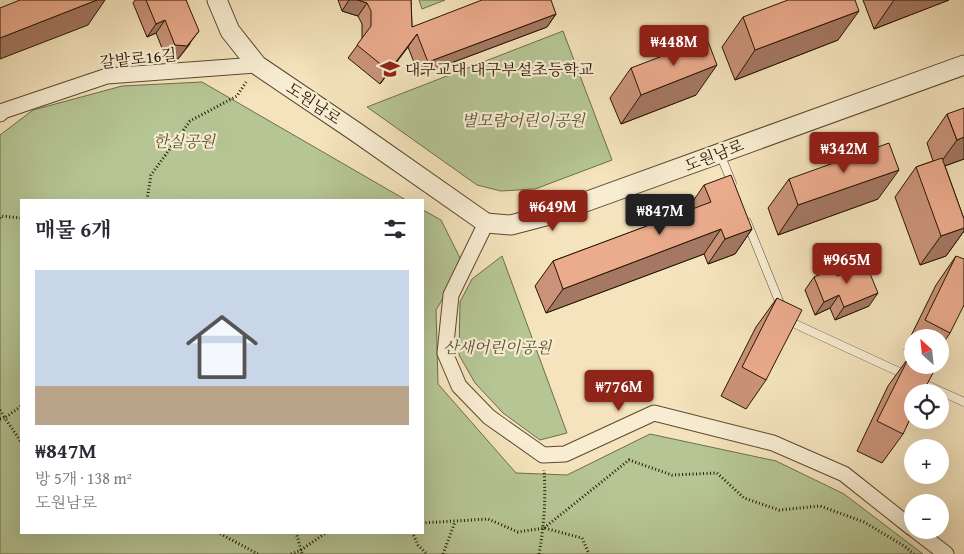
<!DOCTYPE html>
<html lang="ko">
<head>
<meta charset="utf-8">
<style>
  :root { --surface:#fff; --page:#f7f7f7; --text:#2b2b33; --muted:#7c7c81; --line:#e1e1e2; --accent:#8f2418 }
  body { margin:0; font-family:"Gentium Book Plus","Noto Serif KR",serif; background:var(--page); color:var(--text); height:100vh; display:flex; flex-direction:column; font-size:19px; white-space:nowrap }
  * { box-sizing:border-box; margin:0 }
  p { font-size:16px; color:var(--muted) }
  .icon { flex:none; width:28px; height:28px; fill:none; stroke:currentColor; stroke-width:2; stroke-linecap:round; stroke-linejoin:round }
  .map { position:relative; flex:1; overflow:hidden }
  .details { position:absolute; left:20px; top:199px; width:404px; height:335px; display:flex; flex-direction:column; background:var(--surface); border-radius:0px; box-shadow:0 5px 20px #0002 }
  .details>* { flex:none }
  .needle { width:32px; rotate:333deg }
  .tools { position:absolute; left:904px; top:329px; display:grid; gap:10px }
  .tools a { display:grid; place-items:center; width:45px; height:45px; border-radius:50%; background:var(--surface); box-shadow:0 5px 20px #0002; font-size:25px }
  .price { position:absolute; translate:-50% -42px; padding:0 11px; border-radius:5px; background:var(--accent); color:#fff; font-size:16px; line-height:32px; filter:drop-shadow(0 1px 2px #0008) }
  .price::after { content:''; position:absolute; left:50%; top:30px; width:15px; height:11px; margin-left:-8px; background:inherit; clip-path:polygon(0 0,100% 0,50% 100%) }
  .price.active { background:#222; color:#fff }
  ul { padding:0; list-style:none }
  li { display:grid; align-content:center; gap:10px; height:265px; padding:0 15px }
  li+li { border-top:1px solid var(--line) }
  li span { display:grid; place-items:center; height:155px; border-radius:0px; color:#555 }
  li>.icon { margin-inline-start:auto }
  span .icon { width:90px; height:90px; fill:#fffc; stroke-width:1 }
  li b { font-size:21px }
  h2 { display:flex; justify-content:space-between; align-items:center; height:60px; padding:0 15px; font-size:21px }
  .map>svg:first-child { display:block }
  .green { fill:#b6c594; stroke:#6e6e4a }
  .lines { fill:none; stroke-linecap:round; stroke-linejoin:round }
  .service-casing { stroke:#5a4930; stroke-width:9 }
  .minor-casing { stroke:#5a4930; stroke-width:17 }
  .tertiary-casing { stroke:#5a4930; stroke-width:21 }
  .path { stroke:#271601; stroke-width:3; stroke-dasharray:1 2.5; stroke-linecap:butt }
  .service { stroke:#f8edd3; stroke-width:8 }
  .minor { stroke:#f8edd3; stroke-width:15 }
  .tertiary { stroke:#f8edd3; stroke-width:19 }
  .wall { fill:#ca9379; stroke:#271601 }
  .shaded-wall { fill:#a47863; stroke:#271601 }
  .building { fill:#ebab8d; stroke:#271601 }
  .labels { text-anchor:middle; stroke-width:4.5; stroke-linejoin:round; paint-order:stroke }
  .street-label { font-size:16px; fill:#271601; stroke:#f8edd3 }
  .poi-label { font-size:16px; fill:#271601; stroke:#f8edd3; text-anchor:start }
  .park-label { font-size:16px; font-style:italic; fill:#595334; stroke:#f8edd3 }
</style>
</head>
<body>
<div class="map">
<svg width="964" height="554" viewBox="0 0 964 554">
  <rect width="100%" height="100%" fill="#f4e3bc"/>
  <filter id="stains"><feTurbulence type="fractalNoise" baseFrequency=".004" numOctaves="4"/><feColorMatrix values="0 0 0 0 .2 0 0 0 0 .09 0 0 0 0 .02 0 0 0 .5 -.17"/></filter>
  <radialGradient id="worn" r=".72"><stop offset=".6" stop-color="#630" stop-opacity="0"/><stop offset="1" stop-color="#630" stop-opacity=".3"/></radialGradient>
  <!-- green -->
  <g class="green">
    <path d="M 419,0 L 445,0 L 422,9 Z"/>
    <path d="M 563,31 L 612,160 L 535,189 L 501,191 L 477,185 L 367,107 Z"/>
    <path d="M 202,82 L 406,200 L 21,200 L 21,532 L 422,532 L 423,210 L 441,220 L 463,264 L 436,310 L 438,384 L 516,473 L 567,475 L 650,434 L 776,461 L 844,494 L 923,554 L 0,554 L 0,135 L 33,110 L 122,86 Z"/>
    <path d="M 502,256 L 567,433 L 540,440 L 503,413 L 475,383 L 459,355 L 460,302 L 472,279 Z"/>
  </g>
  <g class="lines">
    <defs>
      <g id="service">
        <path d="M 720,154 L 732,183"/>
        <path d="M 747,222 L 781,306"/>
        <path d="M 788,318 L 793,323 L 908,376"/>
        <path d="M 918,381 L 964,402"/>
      </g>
      <g id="minor">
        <path d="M 0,114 L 3,111 L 107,76 L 257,65"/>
        <path d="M 486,223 L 451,295 L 445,353 L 459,386 L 489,417 L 543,455 L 565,454 L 654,413 L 773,443 L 844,474 L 912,528"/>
        <path d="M 915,530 L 946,554"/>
      </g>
      <path id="tertiary" d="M 217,0 L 230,31 L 257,65 L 356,132 L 486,223 L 511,225 L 549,215 L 964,65"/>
    </defs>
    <!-- service casing -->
    <use href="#service" class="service-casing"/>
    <!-- minor casing -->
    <use href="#minor" class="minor-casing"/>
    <!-- tertiary casing -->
    <use href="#tertiary" class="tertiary-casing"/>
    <!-- path -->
    <g class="path">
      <path d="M 147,200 L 151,175 L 190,121 L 237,96 L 246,82"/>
      <path d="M 0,218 L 1,216 L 21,218"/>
      <path d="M 0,410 L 5,418 L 21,406"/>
      <path d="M 0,419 L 5,418 L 21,442"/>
      <path d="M 422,523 L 488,519 L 518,532 L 544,528 L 582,538 L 589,554"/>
      <path d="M 544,528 L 629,460 L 672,475 L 717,473 L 744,498 L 779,510 L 820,506 L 864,522 L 904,546 L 914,554"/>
      <path d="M 217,532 L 258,554"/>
      <path d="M 296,532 L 302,554"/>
      <path d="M 412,532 L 418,545 L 427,554"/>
      <path d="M 291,554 L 301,550 L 327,532"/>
      <path d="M 443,554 L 455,522"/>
      <path d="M 539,554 C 544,526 546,499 544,470"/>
    </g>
    <!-- service -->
    <use href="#service" class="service"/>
    <!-- minor -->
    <use href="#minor" class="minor"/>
    <!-- tertiary -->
    <use href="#tertiary" class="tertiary"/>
  </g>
  <!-- wall -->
  <g class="wall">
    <path d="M 135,0 L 186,0 L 190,44 L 178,59 L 166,58 L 156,33 L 147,37 L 133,3 Z"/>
    <path d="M 338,0 L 411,0 L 412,27 L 556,14 L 547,27 L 419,75 L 408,47 L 380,84 L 348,58 L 362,39 L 362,24 L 358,16 L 342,11 Z"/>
    <path d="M 863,0 L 949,0 L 874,29 Z"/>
    <path d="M 743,17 L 838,40 L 735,80 L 722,47 Z"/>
    <path d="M 631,68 L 696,95 L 621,124 L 610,98 Z"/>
    <path d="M 947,114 L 964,159 L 945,166 L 964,219 L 964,231 L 946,256 L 920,265 L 895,197 L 916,167 L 933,161 L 927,143 Z"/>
    <path d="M 789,179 L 878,199 L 778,235 L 768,208 Z"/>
    <path d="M 704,185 L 752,229 L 735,254 L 708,264 L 704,254 L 546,313 L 535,286 L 553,261 L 688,211 L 687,210 Z"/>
    <path d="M 956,256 L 950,333 L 940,348 L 940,338 L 912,338 L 912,354 L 904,350 L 936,285 Z"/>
    <path d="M 837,276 L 869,306 L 835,320 L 830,308 L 815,315 L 805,290 L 814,277 Z"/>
    <path d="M 777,298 L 766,380 L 746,409 L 721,396 L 756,327 Z"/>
    <path d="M 909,357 L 903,434 L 882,463 L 857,451 L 888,386 Z"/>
  </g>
  <!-- shaded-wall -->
  <g class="shaded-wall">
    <path d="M 97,0 L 105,0 L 88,25 L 0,59 L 0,38 Z"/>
    <path d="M 349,0 L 358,0 L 367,3 L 358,16 L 342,11 Z"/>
    <path d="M 894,0 L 949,0 L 874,29 Z"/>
    <path d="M 859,11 L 838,40 L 735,80 L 755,50 Z"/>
    <path d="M 556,14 L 547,27 L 419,75 L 428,62 Z"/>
    <path d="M 165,20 L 156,33 L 147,37 L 156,24 Z"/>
    <path d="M 199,31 L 178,59 L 166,58 L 175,45 Z"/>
    <path d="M 417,34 L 408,47 L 380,84 L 389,71 Z"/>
    <path d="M 717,65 L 696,95 L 621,124 L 641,95 Z"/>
    <path d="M 964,137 L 964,159 L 936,169 L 957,140 Z"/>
    <path d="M 899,170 L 878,199 L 778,235 L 798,205 Z"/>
    <path d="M 964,228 L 964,231 L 946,256 L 920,265 L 941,236 Z"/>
    <path d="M 721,229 L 704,254 L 546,313 L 563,289 Z"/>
    <path d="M 752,229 L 735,254 L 708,264 L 725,239 Z"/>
    <path d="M 878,293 L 869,306 L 835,320 L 844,307 Z"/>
    <path d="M 839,295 L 830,308 L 815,315 L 824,302 Z"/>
  </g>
  <!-- building -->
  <g class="building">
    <path d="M 20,0 L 97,0 L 0,38 L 0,8 Z"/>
    <path d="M 146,0 L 186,0 L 199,31 L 187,46 L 175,45 L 165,20 L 156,24 Z"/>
    <path d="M 358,0 L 411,0 L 412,27 L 482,0 L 551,0 L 556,14 L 428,62 L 417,34 L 389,71 L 357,45 L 371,26 L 371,11 L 367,3 Z"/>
    <path d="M 788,0 L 855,0 L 859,11 L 755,50 L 743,17 Z"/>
    <path d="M 707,39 L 717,65 L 641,95 L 631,68 Z"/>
    <path d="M 964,108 L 964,137 L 957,140 L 947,114 Z"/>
    <path d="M 889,143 L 899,170 L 798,205 L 789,179 Z"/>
    <path d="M 942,158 L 964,219 L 964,228 L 941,236 L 916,167 Z"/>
    <path d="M 731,175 L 752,229 L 725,239 L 721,229 L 563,289 L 553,261 L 711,202 L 704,185 Z"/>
    <path d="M 956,256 L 964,259 L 964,305 L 950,333 L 925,320 Z"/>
    <path d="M 866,264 L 878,293 L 844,307 L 839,295 L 824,302 L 814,277 L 834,269 L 837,276 Z"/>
    <path d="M 777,298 L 802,310 L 766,380 L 742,367 Z"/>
    <path d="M 909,357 L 912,358 L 912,365 L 926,365 L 935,369 L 923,392 L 912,392 L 912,415 L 903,434 L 877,421 Z"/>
  </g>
  <!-- icons -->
  <defs>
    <symbol id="school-bare" viewBox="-9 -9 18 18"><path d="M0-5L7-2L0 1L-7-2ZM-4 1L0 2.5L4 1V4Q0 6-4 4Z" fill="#8f2418" stroke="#f8edd3" stroke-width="2.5" paint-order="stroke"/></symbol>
  </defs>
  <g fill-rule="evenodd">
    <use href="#school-bare" x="376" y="55" width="28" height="28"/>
  </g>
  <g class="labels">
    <!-- street labels -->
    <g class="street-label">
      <text transform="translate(138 58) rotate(-6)" y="6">갈밭로16길</text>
      <text transform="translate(314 103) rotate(34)" y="6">도원남로</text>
      <text transform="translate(714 155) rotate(-21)" y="6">도원남로</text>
    </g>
    <!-- poi labels -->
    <g class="poi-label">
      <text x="405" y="75">대구교대 대구부설초등학교</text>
    </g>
    <!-- park labels -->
    <g class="park-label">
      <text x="523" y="126">별모람어린이공원</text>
      <text x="184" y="147">한실공원</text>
      <text x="497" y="353">산새어린이공원</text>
    </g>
  </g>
  <rect width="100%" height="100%" filter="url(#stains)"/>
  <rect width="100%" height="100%" fill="url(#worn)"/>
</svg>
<div class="tools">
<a><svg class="needle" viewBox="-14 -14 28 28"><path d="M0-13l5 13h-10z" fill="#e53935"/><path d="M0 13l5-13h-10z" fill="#7c7c81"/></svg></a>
<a><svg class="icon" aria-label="locate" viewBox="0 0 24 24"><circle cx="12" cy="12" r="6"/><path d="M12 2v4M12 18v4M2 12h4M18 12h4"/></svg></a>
<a>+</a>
<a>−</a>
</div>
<b class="price" style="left:674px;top:67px">₩448M</b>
<b class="price" style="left:844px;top:174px">₩342M</b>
<b class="price" style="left:553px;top:232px">₩649M</b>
<b class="price active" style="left:660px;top:236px">₩847M</b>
<b class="price" style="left:847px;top:285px">₩965M</b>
<b class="price" style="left:619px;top:412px">₩776M</b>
<section class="details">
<h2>매물 6개<svg class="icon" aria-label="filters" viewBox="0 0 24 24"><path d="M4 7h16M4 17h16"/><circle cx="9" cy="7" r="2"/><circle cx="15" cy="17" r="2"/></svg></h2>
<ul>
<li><span style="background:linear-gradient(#c9d6e8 75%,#b9a48a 0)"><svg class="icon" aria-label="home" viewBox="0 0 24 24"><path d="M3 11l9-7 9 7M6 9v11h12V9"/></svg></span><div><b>₩847M</b><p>방 5개 · 138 m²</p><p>도원남로</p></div></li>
</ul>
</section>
</div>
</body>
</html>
